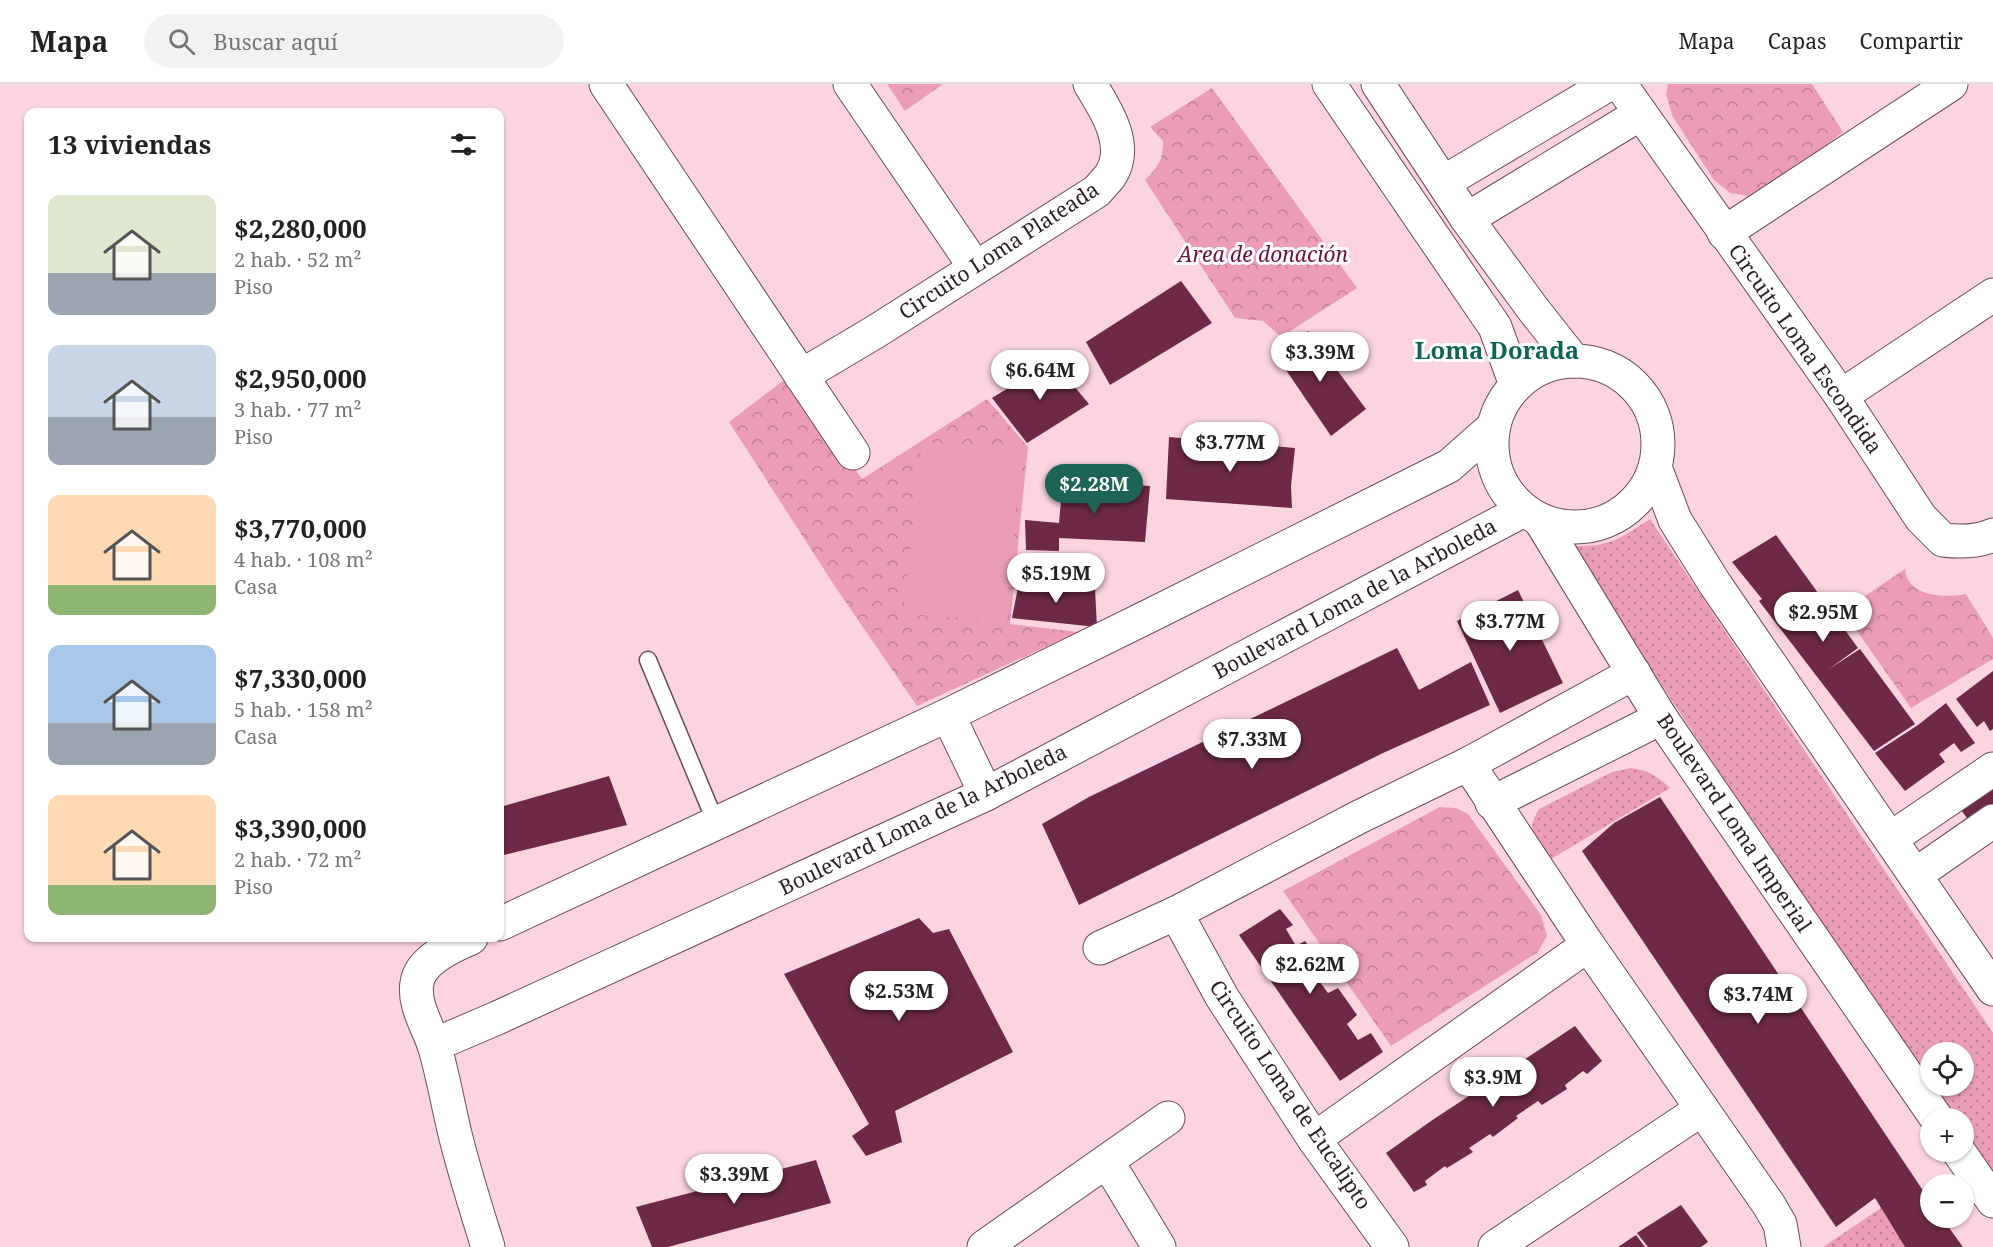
<!DOCTYPE html>
<html lang="es">
<head>
<meta charset="utf-8">
<style>
  :root { --surface:#fff; --page:#f2f2f2; --text:#222; --muted:#767676; --line:#e0e0e0; --accent:#1e6456 }
  body { margin:0; font-family:"Noto Serif",serif; background:var(--page); color:var(--text); height:100vh; display:flex; flex-direction:column; font-size:22px; white-space:nowrap }
  * { box-sizing:border-box; margin:0 }
  p { font-size:20px; color:var(--muted) }
  .icon { flex:none; width:33px; height:33px; fill:none; stroke:currentColor; stroke-width:2; stroke-linecap:round; stroke-linejoin:round }
  .map { position:relative; flex:1; overflow:hidden }
  .drawer { position:absolute; left:24px; top:24px; width:480px; height:834px; display:flex; flex-direction:column; background:var(--surface); border-radius:12px; box-shadow:0 2px 4px #0004 }
  .drawer>* { flex:none }
  .controls { position:absolute; left:1920px; top:958px; display:grid; gap:12px }
  .controls a { display:grid; place-items:center; width:54px; height:54px; border-radius:50%; background:var(--surface); box-shadow:0 2px 4px #0004; font-size:30px }
  .price { position:absolute; translate:-50% -51px; padding:0 14px; border-radius:21px; background:#fff; color:#222; font-size:20px; line-height:39px; filter:drop-shadow(0 2px 3px #0008) }
  .price::after { content:''; position:absolute; left:50%; top:36px; width:18px; height:14px; margin-left:-9px; background:inherit; clip-path:polygon(0 0,100% 0,50% 100%) }
  .price.selected { background:var(--accent); color:#fff }
  ul { padding:0; list-style:none }
  li { display:flex; align-items:center; gap:18px; height:150px; padding:0 24px }
  li span { display:grid; place-items:center; flex:none; width:168px; height:120px; border-radius:12px; color:#555 }
  li>.icon { margin-inline-start:auto }
  span .icon { width:72px; height:72px; fill:#fffc; stroke-width:1 }
  li b { font-size:26px }
  h2 { display:flex; justify-content:space-between; align-items:center; height:72px; padding:0 24px; font-size:26px }
  header { display:flex; align-items:center; gap:36px; box-sizing:border-box; height:84px; padding:0 30px; background:var(--surface); border-bottom:2px solid var(--line) }
  header strong { font-size:28px }
  nav { display:flex; gap:33px; margin-inline-start:auto; font-size:21px }
  .search { width:420px; height:54px; background:var(--page); display:flex; align-items:center; gap:15px; box-sizing:border-box; padding:0 21px; border-radius:33px; color:var(--muted); font-size:22px }
  .map>svg:first-child { display:block }
  .grass { fill:url(#grass-dots); fill-rule:evenodd }
  .park { fill:url(#park-crowns) }
  .garden { fill:#eb9db8 }
  .building { fill:#6d2945 }
  .lines { fill:none; stroke-linecap:round; stroke-linejoin:round }
  .service-casing { stroke:#6d4c57; stroke-width:19 }
  .minor-casing { stroke:#6d4c57; stroke-width:35 }
  .service { stroke:#fff; stroke-width:16 }
  .minor { stroke:#fff; stroke-width:33 }
  .labels { text-anchor:middle; stroke-width:6; stroke-linejoin:round; paint-order:stroke }
  .street-label { font-size:21px; fill:#2d1f24; stroke:#fff }
  .park-label { font-size:21px; font-style:italic; fill:#6e113e; stroke:#fff }
  .quarter-label { font-size:24px; font-weight:bold; fill:#0e6556; stroke:#fff }
</style>
</head>
<body>
<header>
<strong>Mapa</strong>
<div class="search"><svg class="icon" aria-label="search" viewBox="0 0 24 24"><circle cx="10" cy="10" r="6"/><path d="M15 15l6 6"/></svg>Buscar aquí</div>
<nav><a>Mapa</a><a>Capas</a><a>Compartir</a></nav>
</header>
<div class="map">
<svg width="1993" height="1163" viewBox="0 0 1993 1163">
  <defs>
    <pattern id="grass-dots" width="8" height="8" patternUnits="userSpaceOnUse" patternTransform="scale(1.5)"><rect width="8" height="8" fill="#eb9db8"/><path d="M2 2h.1M6 6h.1" fill="none" stroke="#bf7f95" stroke-width="1.8" stroke-linecap="round"/></pattern>
    <pattern id="park-crowns" width="20" height="18" patternUnits="userSpaceOnUse" patternTransform="scale(1.5)"><rect width="20" height="18" fill="#eb9db8"/><path d="M2 6a3 3 0 1 1 6 0M12 15a3 3 0 1 1 6 0" fill="none" stroke="#bf7f95"/></pattern>
  </defs>
  <rect width="100%" height="100%" fill="#fbd4e0"/>
  <!-- grass -->
  <g class="grass">
    <path d="M 1650,435 L 1993,949 L 1993,1097 L 1964,1059 L 1964,1035 L 1948,1035 L 1570,462 C 1609,463 1618,456 1650,435 ZM 1930,969 L 1964,969 L 1964,1002 L 1930,1002 Z"/>
    <path d="M 1631,684 C 1648,686 1657,692 1670,704 L 1551,775 C 1536,757 1524,749 1539,725 L 1612,688 Z"/>
    <path d="M 1881,1124 L 1905,1163 L 1823,1163 Z"/>
  </g>
  <!-- park -->
  <g class="park">
    <path d="M 887,0 L 943,0 L 905,27 Z"/>
    <path d="M 1668,0 L 1812,0 L 1843,48 L 1778,100 L 1755,113 L 1730,109 L 1714,96 L 1673,33 L 1666,10 Z"/>
    <path d="M 1212,4 L 1357,204 L 1281,253 L 1263,237 L 1235,234 L 1145,96 C 1158,82 1163,77 1163,57 L 1150,43 Z"/>
    <path d="M 784,296 L 801,307 L 862,395 L 987,315 L 1028,363 L 1010,540 L 1078,548 L 917,622 L 834,501 L 729,338 Z"/>
    <path d="M 1905,485 C 1907,513 1945,514 1966,510 L 1993,554 L 1993,575 L 1911,624 L 1843,527 Z"/>
    <path d="M 1440,723 L 1456,724 L 1468,730 L 1541,831 L 1547,852 L 1538,868 L 1391,962 L 1283,807 Z"/>
  </g>
  <!-- garden -->
  <path class="garden" d="M 922,358 L 1021,366 L 1006,536 L 903,530 Z"/>
  <!-- building -->
  <g class="building">
    <path d="M 1181,197 L 1212,239 L 1110,301 L 1086,258 Z"/>
    <path d="M 1308,247 L 1366,325 L 1331,352 L 1273,267 Z"/>
    <path d="M 1057,274 L 1068,295 L 1089,320 L 1027,359 L 992,314 Z"/>
    <path d="M 1169,353 L 1295,364 L 1291,402 L 1292,424 L 1166,415 Z"/>
    <path d="M 1063,395 L 1150,402 L 1145,458 L 1059,454 L 1059,467 L 1026,466 L 1025,436 L 1059,439 Z"/>
    <path d="M 1776,451 L 1858,564 L 1829,585 L 1860,565 L 1915,640 L 1874,667 L 1759,517 L 1762,515 L 1732,478 Z"/>
    <path d="M 1019,498 L 1095,505 L 1097,543 L 1012,534 Z"/>
    <path d="M 1518,506 L 1563,599 L 1500,629 L 1457,537 Z"/>
    <path d="M 1397,564 L 1419,606 L 1471,578 L 1490,621 L 1383,669 L 1079,821 L 1042,740 L 1089,713 Z"/>
    <path d="M 1993,587 L 1993,645 L 1990,647 L 1984,637 L 1977,643 L 1956,615 Z"/>
    <path d="M 1946,619 L 1975,659 L 1961,668 L 1954,659 L 1939,670 L 1945,678 L 1905,707 L 1875,669 L 1918,641 Z"/>
    <path d="M 609,692 L 627,741 L 500,772 L 500,723 Z"/>
    <path d="M 1993,702 L 1993,727 L 1972,741 L 1959,723 Z"/>
    <path d="M 1660,713 L 1930,1117 L 1930,1134 L 1942,1134 L 1963,1163 L 1905,1163 L 1875,1114 L 1836,1143 L 1582,767 L 1614,739 Z"/>
    <path d="M 1280,825 L 1293,841 L 1286,845 L 1296,862 L 1305,857 L 1327,887 L 1317,894 L 1328,909 L 1338,904 L 1357,931 L 1347,940 L 1358,956 L 1371,949 L 1383,968 L 1340,997 L 1239,851 Z"/>
    <path d="M 919,834 L 933,849 L 949,845 L 1013,968 L 895,1027 L 902,1058 L 866,1072 L 852,1052 L 869,1040 L 784,890 Z"/>
    <path d="M 1575,942 L 1602,977 L 1587,990 L 1583,987 L 1565,1001 L 1567,1005 L 1542,1021 L 1538,1017 L 1516,1032 L 1518,1034 L 1493,1053 L 1490,1050 L 1469,1064 L 1473,1068 L 1447,1084 L 1445,1082 L 1425,1097 L 1427,1101 L 1414,1108 L 1386,1069 L 1431,1037 Z"/>
    <path d="M 816,1076 L 831,1119 L 668,1163 L 652,1163 L 636,1123 Z"/>
    <path d="M 1681,1121 L 1708,1158 L 1701,1163 L 1648,1163 L 1637,1149 Z"/>
    <path d="M 1636,1151 L 1645,1163 L 1618,1163 Z"/>
  </g>
  <g class="lines">
    <defs>
      <path id="service" d="M 648,576 L 716,739"/>
      <g id="minor">
        <path d="M 606,0 L 853,369"/>
        <path d="M 850,0 L 975,183"/>
        <path d="M 1329,0 L 1495,243 L 1516,301"/>
        <path d="M 1378,0 L 1467,135 L 1533,225 L 1574,277"/>
        <path d="M 1620,0 L 1841,312 L 1921,434 L 1943,456 C 1960,458 1977,458 1993,451"/>
        <path d="M 1444,98 L 1609,0"/>
        <path d="M 1467,135 L 1640,30"/>
        <path d="M 1724,149 L 1951,0"/>
        <circle cx="1575" cy="360" r="83"/>
        <path d="M 801,292 L 875,248 L 1097,107 C 1101,102 1106,97 1110,92 C 1130,62 1106,26 1090,0"/>
        <path d="M 1841,312 L 1993,211"/>
        <path d="M 1655,383 L 1675,436 L 1715,500 L 1993,905"/>
        <path d="M 1540,436 L 1661,634 L 1937,1035"/>
        <path d="M 948,631 L 986,710"/>
        <path d="M 1468,680 L 1588,861 L 1769,1121 L 1780,1140 L 1784,1163"/>
        <path d="M 1492,719 L 1661,634"/>
        <path d="M 1890,755 L 1993,685"/>
        <path d="M 1915,791 L 1993,737"/>
        <path d="M 1176,829 L 1222,913 L 1314,1055 L 1392,1163"/>
        <path d="M 500,840 L 948,631 L 1149,532 L 1449,382 L 1492,344"/>
        <path d="M 471,854 C 452,862 420,876 417,899 C 413,921 429,944 435,964 C 444,995 449,1027 457,1058 C 466,1093 477,1128 488,1163"/>
        <path d="M 1100,864 L 1176,829 L 1359,733 L 1468,680 L 1634,589"/>
        <path d="M 434,961 L 497,934 L 986,710 L 1524,426"/>
        <path d="M 1314,1055 L 1588,861"/>
        <path d="M 1959,1068 L 1993,1117"/>
        <path d="M 1107,1077 L 1159,1163"/>
        <path d="M 984,1163 L 1168,1034"/>
        <path d="M 1495,1163 L 1702,1025"/>
      </g>
    </defs>
    <!-- service casing -->
    <use href="#service" class="service-casing"/>
    <!-- minor casing -->
    <use href="#minor" class="minor-casing"/>
    <!-- service -->
    <use href="#service" class="service"/>
    <!-- minor -->
    <use href="#minor" class="minor"/>
  </g>
  <g class="labels">
    <!-- street labels -->
    <g class="street-label">
      <text transform="translate(999 167) rotate(-33)" y="7">Circuito Loma Plateada</text>
      <text transform="translate(1805 265) rotate(55)" y="7">Circuito Loma Escondida</text>
      <text transform="translate(1355 515) rotate(-28)" y="7">Boulevard Loma de la Arboleda</text>
      <text transform="translate(923 736) rotate(-26)" y="7">Boulevard Loma de la Arboleda</text>
      <text transform="translate(1734 739) rotate(56)" y="7">Boulevard Loma Imperial</text>
      <text transform="translate(1290 1011) rotate(56)" y="7">Circuito Loma de Eucalipto</text>
    </g>
    <!-- park labels -->
    <g class="park-label">
      <text x="1263" y="178">Area de donación</text>
    </g>
    <!-- quarter labels -->
    <g class="quarter-label">
      <text x="1497" y="275">Loma Dorada</text>
    </g>
  </g>
</svg>
<div class="controls">
<a><svg class="icon" aria-label="locate" viewBox="0 0 24 24"><circle cx="12" cy="12" r="6"/><path d="M12 2v4M12 18v4M2 12h4M18 12h4"/></svg></a>
<a>+</a>
<a>−</a>
</div>
<b class="price" style="left:1320px;top:299px">$3.39M</b>
<b class="price" style="left:1040px;top:317px">$6.64M</b>
<b class="price" style="left:1230px;top:389px">$3.77M</b>
<b class="price selected" style="left:1094px;top:431px">$2.28M</b>
<b class="price" style="left:1056px;top:520px">$5.19M</b>
<b class="price" style="left:1823px;top:559px">$2.95M</b>
<b class="price" style="left:1510px;top:568px">$3.77M</b>
<b class="price" style="left:1252px;top:686px">$7.33M</b>
<b class="price" style="left:1310px;top:911px">$2.62M</b>
<b class="price" style="left:899px;top:938px">$2.53M</b>
<b class="price" style="left:1758px;top:941px">$3.74M</b>
<b class="price" style="left:1493px;top:1024px">$3.9M</b>
<b class="price" style="left:734px;top:1121px">$3.39M</b>
<section class="drawer">
<h2>13 viviendas<svg class="icon" aria-label="filters" viewBox="0 0 24 24"><path d="M4 7h16M4 17h16"/><circle cx="9" cy="7" r="2"/><circle cx="15" cy="17" r="2"/></svg></h2>
<ul>
<li><span style="background:linear-gradient(#dfe7d0 65%,#9aa5b1 0)"><svg class="icon" aria-label="home" viewBox="0 0 24 24"><path d="M3 11l9-7 9 7M6 9v11h12V9"/></svg></span><div><b>$2,280,000</b><p>2 hab. · 52 m²</p><p>Piso</p></div></li>
<li><span style="background:linear-gradient(#c9d6e8 60%,#9aa5b1 0)"><svg class="icon" aria-label="home" viewBox="0 0 24 24"><path d="M3 11l9-7 9 7M6 9v11h12V9"/></svg></span><div><b>$2,950,000</b><p>3 hab. · 77 m²</p><p>Piso</p></div></li>
<li><span style="background:linear-gradient(#ffd9b3 75%,#8fb573 0)"><svg class="icon" aria-label="home" viewBox="0 0 24 24"><path d="M3 11l9-7 9 7M6 9v11h12V9"/></svg></span><div><b>$3,770,000</b><p>4 hab. · 108 m²</p><p>Casa</p></div></li>
<li><span style="background:linear-gradient(#a9c7e8 65%,#9aa5b1 0)"><svg class="icon" aria-label="home" viewBox="0 0 24 24"><path d="M3 11l9-7 9 7M6 9v11h12V9"/></svg></span><div><b>$7,330,000</b><p>5 hab. · 158 m²</p><p>Casa</p></div></li>
<li><span style="background:linear-gradient(#ffd9b3 75%,#8fb573 0)"><svg class="icon" aria-label="home" viewBox="0 0 24 24"><path d="M3 11l9-7 9 7M6 9v11h12V9"/></svg></span><div><b>$3,390,000</b><p>2 hab. · 72 m²</p><p>Piso</p></div></li>
</ul>
</section>
</div>
</body>
</html>
